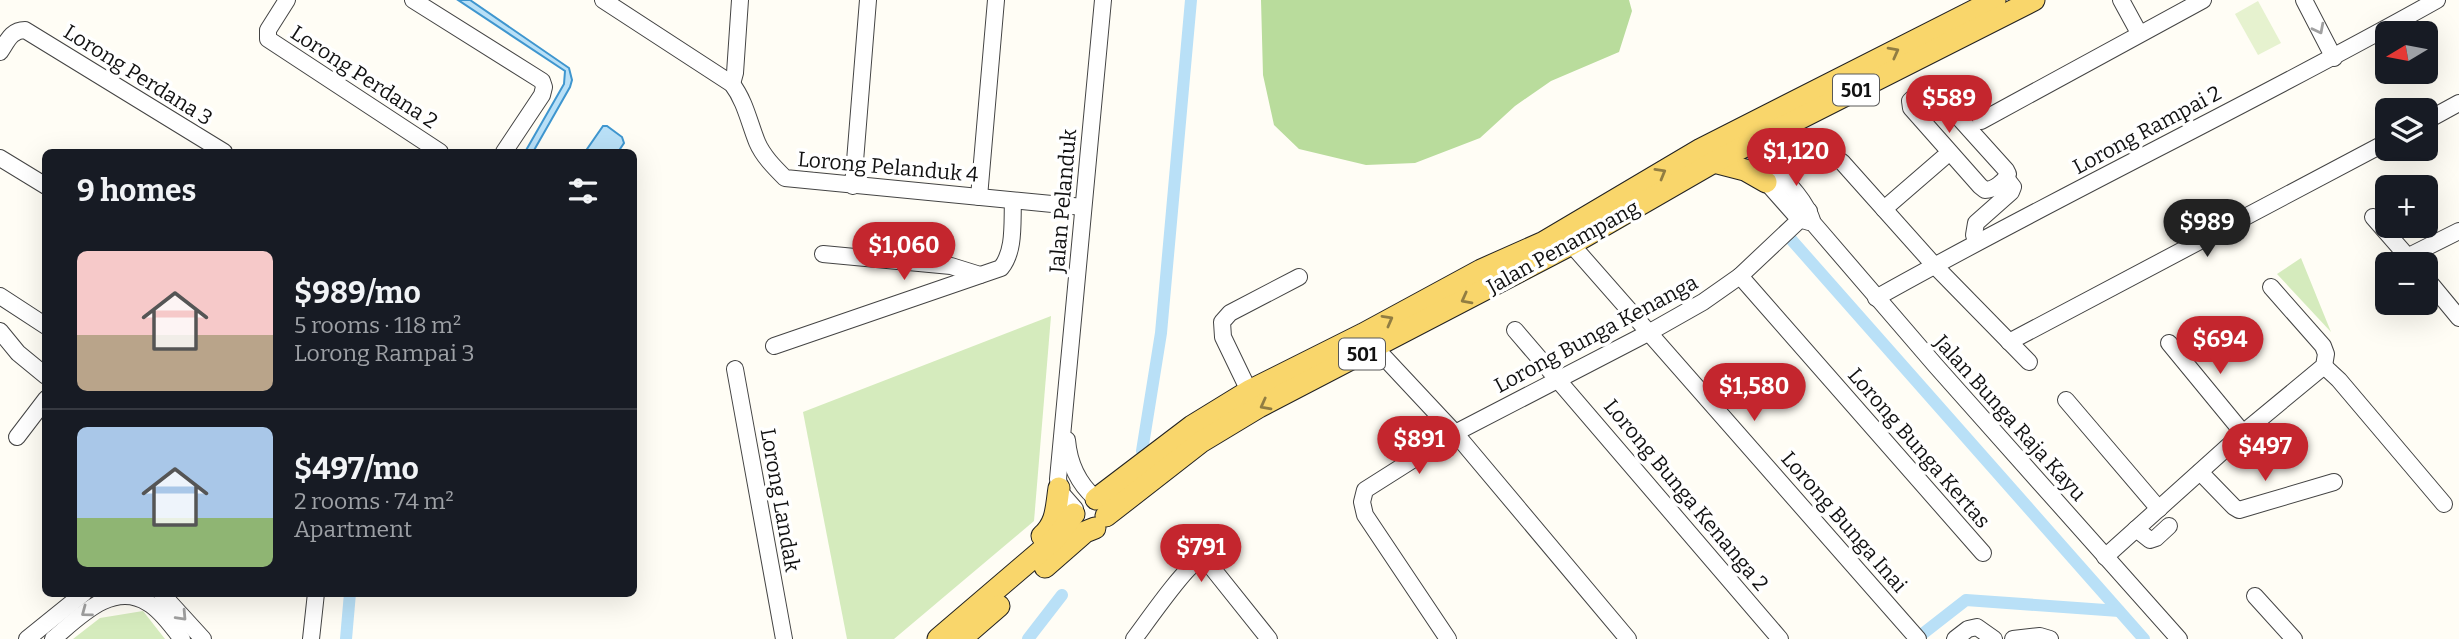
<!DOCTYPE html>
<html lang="en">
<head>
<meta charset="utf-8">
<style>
  :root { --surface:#171b24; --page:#20242c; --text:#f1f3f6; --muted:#9ea1a6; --line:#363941; --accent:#c4262e }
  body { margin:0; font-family:Bitter,serif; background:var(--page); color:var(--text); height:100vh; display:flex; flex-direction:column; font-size:26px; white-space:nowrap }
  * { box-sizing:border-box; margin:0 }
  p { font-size:23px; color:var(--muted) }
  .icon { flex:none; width:38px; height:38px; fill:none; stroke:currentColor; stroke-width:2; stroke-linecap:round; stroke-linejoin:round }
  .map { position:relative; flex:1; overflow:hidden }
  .drawer { position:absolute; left:42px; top:149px; width:595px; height:448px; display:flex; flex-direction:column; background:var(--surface); border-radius:10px; box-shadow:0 7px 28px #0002 }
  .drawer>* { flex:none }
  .needle { width:46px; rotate:260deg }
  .tools { position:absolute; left:2375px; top:21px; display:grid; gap:14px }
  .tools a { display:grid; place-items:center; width:63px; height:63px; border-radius:10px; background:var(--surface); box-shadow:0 7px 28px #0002; font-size:35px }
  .price { position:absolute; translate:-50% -60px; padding:0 16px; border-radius:24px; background:var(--accent); color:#fff; font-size:23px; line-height:46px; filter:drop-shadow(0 2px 4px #0008) }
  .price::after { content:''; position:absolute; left:50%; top:42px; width:21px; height:16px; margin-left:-10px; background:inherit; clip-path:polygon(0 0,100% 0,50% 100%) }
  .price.selected { background:#222; color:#fff }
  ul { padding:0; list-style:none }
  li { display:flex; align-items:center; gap:21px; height:175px; padding:0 35px }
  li+li { border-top:2px solid var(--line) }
  li span { display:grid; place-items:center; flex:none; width:196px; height:140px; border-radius:10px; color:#555 }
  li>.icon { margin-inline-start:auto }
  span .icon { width:84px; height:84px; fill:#fffc; stroke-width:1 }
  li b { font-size:30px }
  h2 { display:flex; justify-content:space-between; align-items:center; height:84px; padding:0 35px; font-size:30px }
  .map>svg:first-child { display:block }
  .green { fill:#d5ebbd }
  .forest { fill:#b9dc9c }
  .pitch { fill:#e6f2cf }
  .water { fill:#b9e0f7; stroke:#3f96cf; stroke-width:2 }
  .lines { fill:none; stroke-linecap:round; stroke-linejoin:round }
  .canal { stroke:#b9e0f7; stroke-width:12 }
  .minor-casing { stroke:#444; stroke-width:18 }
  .major-casing { stroke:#222; stroke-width:23 }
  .minor { stroke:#fff; stroke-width:16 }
  .major { stroke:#f9d66b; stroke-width:21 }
  .oneway { stroke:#a0a0a0 }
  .oneway2 { stroke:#917d42 }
  .labels { text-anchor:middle; stroke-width:7; stroke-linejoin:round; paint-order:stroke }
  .shield { fill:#fff; stroke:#585858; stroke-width:2 }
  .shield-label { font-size:19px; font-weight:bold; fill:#111 }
  .street-label { font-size:21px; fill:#111; stroke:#fff }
</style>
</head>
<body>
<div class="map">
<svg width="2459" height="639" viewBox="0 0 2459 639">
  <rect width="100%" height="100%" fill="#fffdf5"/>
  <!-- green -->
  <g class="green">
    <path d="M 2301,258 L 2331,332 L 2277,274 Z"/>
    <path d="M 1051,316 L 1034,521 L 894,639 L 847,639 L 803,412 Z"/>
    <path d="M 143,611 L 165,639 L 73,639 L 100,618 Z"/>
  </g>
  <!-- forest -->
  <path class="forest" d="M 1261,0 L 1629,0 L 1632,11 L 1619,52 L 1551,81 L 1515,106 L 1480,138 L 1415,163 L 1366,165 L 1299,149 L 1274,125 L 1263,75 Z"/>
  <!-- pitch -->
  <path class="pitch" d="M 2258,1 L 2281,43 L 2258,55 L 2235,14 Z"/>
  <!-- water -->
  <g class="water">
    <path d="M 458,0 L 470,0 L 569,68 L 572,80 L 570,87 L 533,152 L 525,152 L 564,84 L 565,71 Z"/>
    <path d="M 603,126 L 607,126 L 622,137 L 624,143 L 618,152 L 585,152 Z"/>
  </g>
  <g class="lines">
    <!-- canal -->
    <g class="canal">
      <path d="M 1789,237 L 2144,639"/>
      <path d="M 1142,451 L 1161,333 L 1191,0"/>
      <path d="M 346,639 L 350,593"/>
      <path d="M 1028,639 L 1062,595"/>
      <path d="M 1916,639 L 1966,600 L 2119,611"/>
    </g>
    <defs>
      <g id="minor">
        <path d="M 287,0 L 268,30 L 268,39 L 440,152"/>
        <path d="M 413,0 L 542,81 L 544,87 L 542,95 L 504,152"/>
        <path d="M 603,0 L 732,84 C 745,101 749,122 757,142 C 763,156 774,167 785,178 L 1083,207"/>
        <path d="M 2121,0 L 2139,33"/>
        <path d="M 2304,0 L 2334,58"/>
        <path d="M 0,52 C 7,42 11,30 25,30 L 224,152"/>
        <path d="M 732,84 L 735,73 L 740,0"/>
        <path d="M 1925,86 L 1933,89 L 2006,170 L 2008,174 C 2004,182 1994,190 1985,190 L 1980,186 L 1911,108 L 1910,101 Z"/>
        <path d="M 1981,121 L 2203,0"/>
        <path d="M 2426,121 L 2459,103"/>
        <path d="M 1743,135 C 1764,166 1802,187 1813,223 L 1936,366 L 2179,639"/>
        <path d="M 0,158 L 46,186"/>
        <path d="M 1842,162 L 1934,265 L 2029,362"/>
        <path d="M 1760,175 L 1799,219 L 1809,222"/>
        <path d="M 853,186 L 868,0"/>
        <path d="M 979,197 L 996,0"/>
        <path d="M 1884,209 L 1943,158"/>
        <path d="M 2373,217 L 2414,264"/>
        <path d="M 1564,236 L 1918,639"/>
        <path d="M 1977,242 L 1974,235 L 1976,223 L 2011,192 L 2013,187 L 2006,178"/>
        <path d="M 823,254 L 951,266 L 980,275"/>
        <path d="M 2407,257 L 2459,231"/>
        <path d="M 1740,276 L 1983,553"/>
        <path d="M 2426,278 L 2459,318"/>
        <path d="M 0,296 L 46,326"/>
        <path d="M 1876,298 C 2061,194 2252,104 2437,0"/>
        <path d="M 1515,330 L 1780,639"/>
        <path d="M 0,331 L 18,353 L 46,376"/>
        <path d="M 1368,340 L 1455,433 L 1628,639"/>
        <path d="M 2009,342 L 2387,142"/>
        <path d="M 2169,343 L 2243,433"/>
        <path d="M 774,346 L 1001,268 C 1015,251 1012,223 1013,201"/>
        <path d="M 2324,366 L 2339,380 L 2444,504"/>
        <path d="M 735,369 L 784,639"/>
        <path d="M 1249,391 L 1223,337 L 1222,322 L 1230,313 L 1299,277"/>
        <path d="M 2066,400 L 2159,509"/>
        <path d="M 17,437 L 46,399"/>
        <path d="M 1067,440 C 1069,463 1077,482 1095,498"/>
        <path d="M 2200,472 L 2234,507 L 2239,510 L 2334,482"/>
        <path d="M 1075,509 L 1061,493 L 1058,479 L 1103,0"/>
        <path d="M 2136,529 L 2150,540 L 2156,538 L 2169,526"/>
        <path d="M 2105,557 L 2243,433 L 2324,366 L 2326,354 L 2323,346 L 2271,287"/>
        <path d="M 161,593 L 203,639"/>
        <path d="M 2255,596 L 2294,639"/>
        <path d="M 27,639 L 84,593"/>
        <path d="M 53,639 C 78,618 113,580 148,603 C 162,611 172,627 182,639"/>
        <path d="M 311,639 L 316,593"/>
        <path d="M 1134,639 C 1144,626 1186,565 1198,562 C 1203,561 1204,562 1209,564 L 1269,639"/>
        <path d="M 1448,639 L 1365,515 L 1362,502 L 1365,490 L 1455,433 L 1650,332 L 1703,302 L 1740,276 L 1809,211"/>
        <path d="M 1955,639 L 1968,629 L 1977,627 L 1994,639"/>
        <path d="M 2013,639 L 2040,636 L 2050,639"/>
      </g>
      <g id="major">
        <path d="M 1714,162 L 1745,170 L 1766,182"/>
        <path d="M 1096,499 L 1192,426 L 1249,391 L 1363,334 L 1481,270 L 1544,242 L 1701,149 L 1995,0"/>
        <path d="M 1106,516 L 1201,442 L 1259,407 L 1570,245 L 1714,162 L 2034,0"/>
        <path d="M 1042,536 C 1057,523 1056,507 1059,488"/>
        <path d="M 1045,567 L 1085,532 L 1095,528"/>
        <path d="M 938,639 L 1055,539 L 1074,514"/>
        <path d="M 961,639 L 999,606"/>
      </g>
    </defs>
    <!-- minor casing -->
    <use href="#minor" class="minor-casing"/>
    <!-- major casing -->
    <use href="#major" class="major-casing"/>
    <!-- minor -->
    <use href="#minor" class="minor"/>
    <!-- major -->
    <use href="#major" class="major"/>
  </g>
  <!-- one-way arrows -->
  <defs><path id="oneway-chevron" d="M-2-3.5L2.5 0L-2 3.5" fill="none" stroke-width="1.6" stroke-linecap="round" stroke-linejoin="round" transform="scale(1.75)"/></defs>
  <g class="oneway">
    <use href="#oneway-chevron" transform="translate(2319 29) rotate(63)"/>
    <use href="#oneway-chevron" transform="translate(86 612) rotate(143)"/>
    <use href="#oneway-chevron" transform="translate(182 616) rotate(47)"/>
  </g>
  <g class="oneway2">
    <use href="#oneway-chevron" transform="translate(1894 52) rotate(-28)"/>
    <use href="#oneway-chevron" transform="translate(1661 173) rotate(-30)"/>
    <use href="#oneway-chevron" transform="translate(1466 299) rotate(152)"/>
    <use href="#oneway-chevron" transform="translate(1388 320) rotate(-29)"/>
    <use href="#oneway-chevron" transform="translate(1265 405) rotate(152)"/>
  </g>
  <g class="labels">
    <!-- shield labels -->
    <g class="shield">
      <rect x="1833" y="74.5" width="46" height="31" rx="5"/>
      <rect x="1339" y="338.5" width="46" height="31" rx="5"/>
    </g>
    <g class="shield-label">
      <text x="1856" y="97">501</text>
      <text x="1362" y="361">501</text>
    </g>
    <!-- street labels -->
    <g class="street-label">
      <text transform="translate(138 75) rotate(32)" y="7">Lorong Perdana 3</text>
      <text transform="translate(364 77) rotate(33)" y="7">Lorong Perdana 2</text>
      <text transform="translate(2147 130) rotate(-28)" y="7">Lorong Rampai 2</text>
      <text transform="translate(888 167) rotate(5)" y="7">Lorong Pelanduk 4</text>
      <text transform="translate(1063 201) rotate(-85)" y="7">Jalan Pelanduk</text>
      <text transform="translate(1563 247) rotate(-29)" y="7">Jalan Penampang</text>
      <text transform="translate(1596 334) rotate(-28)" y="7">Lorong Bunga Kenanga</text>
      <text transform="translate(2010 418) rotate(48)" y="7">Jalan Bunga Raja Kayu</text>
      <text transform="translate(1919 448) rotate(49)" y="7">Lorong Bunga Kertas</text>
      <text transform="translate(1686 495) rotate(50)" y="7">Lorong Bunga Kenanga 2</text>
      <text transform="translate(780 500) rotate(80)" y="7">Lorong Landak</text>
      <text transform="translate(1844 522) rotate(49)" y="7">Lorong Bunga Inai</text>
    </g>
  </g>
</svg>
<div class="tools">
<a><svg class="needle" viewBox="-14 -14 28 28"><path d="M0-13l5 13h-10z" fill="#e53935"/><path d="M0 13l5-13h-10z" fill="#9ea1a6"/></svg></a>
<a><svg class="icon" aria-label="layers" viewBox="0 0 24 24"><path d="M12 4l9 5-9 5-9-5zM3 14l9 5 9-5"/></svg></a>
<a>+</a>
<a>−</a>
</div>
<b class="price" style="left:1949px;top:135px">$589</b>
<b class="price" style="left:1796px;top:188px">$1,120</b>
<b class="price selected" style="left:2207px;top:259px">$989</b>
<b class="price" style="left:904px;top:282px">$1,060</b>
<b class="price" style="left:2220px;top:376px">$694</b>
<b class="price" style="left:1754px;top:423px">$1,580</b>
<b class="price" style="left:1419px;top:476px">$891</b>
<b class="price" style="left:2265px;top:483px">$497</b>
<b class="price" style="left:1201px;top:584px">$791</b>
<section class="drawer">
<h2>9 homes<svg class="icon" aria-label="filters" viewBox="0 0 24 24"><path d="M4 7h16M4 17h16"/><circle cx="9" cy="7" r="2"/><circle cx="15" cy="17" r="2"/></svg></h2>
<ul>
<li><span style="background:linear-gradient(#f6c9c9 60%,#b9a48a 0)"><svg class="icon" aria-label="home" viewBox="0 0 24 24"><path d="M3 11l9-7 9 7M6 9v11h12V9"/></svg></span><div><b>$989/mo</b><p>5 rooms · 118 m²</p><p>Lorong Rampai 3</p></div></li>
<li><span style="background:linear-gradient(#a9c7e8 65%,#8fb573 0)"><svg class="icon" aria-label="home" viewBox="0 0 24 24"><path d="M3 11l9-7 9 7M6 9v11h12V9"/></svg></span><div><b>$497/mo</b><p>2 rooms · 74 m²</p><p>Apartment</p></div></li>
</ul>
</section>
</div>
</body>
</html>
